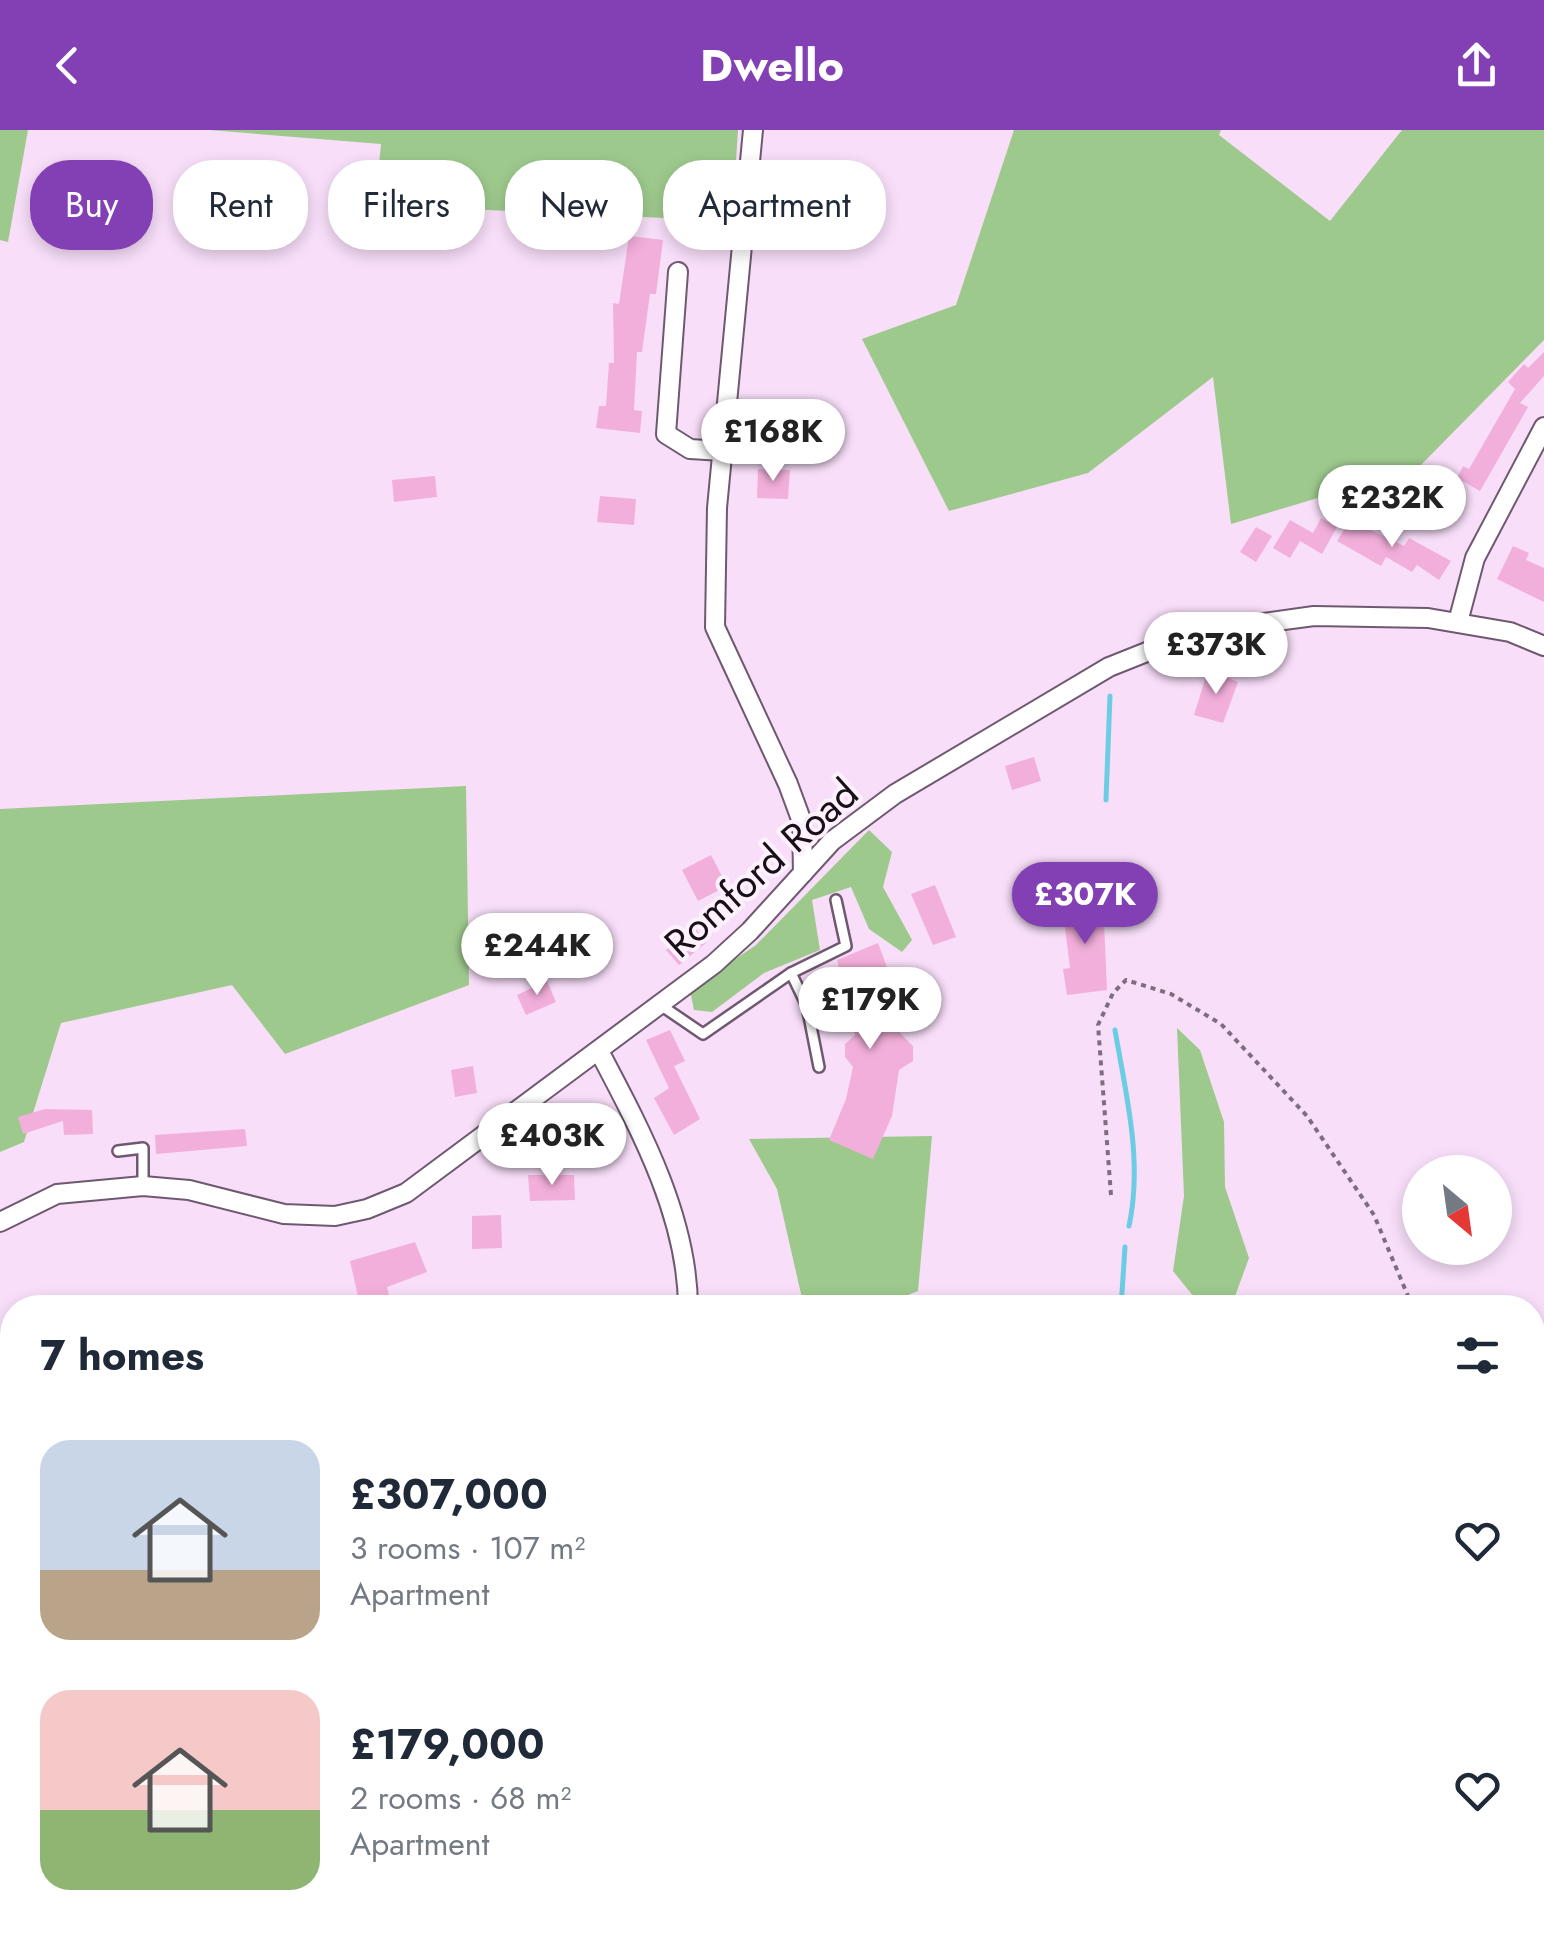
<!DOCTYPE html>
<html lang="en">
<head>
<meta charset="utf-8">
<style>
  :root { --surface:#fff; --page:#f6f6f7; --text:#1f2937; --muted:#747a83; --accent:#8340b4 }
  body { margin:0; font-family:Jost,sans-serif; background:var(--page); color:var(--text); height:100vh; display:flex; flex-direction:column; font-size:38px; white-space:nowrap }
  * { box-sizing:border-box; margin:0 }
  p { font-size:32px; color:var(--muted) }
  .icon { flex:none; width:55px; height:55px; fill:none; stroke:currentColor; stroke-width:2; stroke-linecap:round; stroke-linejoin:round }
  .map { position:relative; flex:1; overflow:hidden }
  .sheet { position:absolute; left:0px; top:1165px; width:1545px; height:642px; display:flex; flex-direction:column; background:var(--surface); border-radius:40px 40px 0 0; box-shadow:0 5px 15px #0003 }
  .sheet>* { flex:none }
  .hud { position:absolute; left:30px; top:30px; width:1000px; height:90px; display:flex; gap:20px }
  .needle { width:65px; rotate:151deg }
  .controls { position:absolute; left:1402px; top:1025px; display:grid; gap:20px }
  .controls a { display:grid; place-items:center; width:110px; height:110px; border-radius:50%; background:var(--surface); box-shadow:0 5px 15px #0003; font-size:50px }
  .price { position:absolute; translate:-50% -85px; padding:0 22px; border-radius:35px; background:#fff; color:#222; font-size:32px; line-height:65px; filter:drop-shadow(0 2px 5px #0008) }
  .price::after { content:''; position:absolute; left:50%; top:60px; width:30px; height:22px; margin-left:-15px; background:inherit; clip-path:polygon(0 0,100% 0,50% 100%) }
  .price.active { background:var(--accent); color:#fff }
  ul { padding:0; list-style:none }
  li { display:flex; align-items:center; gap:30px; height:250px; padding:0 40px }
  li span { display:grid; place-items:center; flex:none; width:280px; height:200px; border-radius:30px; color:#555 }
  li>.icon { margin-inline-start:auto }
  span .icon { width:120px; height:120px; fill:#fffc; stroke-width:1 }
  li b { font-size:42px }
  h2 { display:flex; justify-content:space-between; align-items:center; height:120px; padding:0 40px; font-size:42px }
  .pill { padding:0 35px; border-radius:40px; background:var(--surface); box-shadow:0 5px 15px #0003; font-size:35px; line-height:90px }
  .pill.active { background:var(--accent); color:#fff }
  header { display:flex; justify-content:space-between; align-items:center; height:130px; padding:0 40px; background:var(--accent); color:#fff; font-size:45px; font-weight:700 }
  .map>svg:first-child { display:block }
  .green { fill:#9ec98d }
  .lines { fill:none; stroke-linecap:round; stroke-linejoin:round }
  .stream { stroke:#6bcce4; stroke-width:5 }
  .building { fill:#f3afdb }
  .service-casing { stroke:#6f5970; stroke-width:14 }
  .minor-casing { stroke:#6f5970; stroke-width:22 }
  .path { stroke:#7d6d7e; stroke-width:4; stroke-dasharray:5 5; stroke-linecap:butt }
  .service { stroke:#fff; stroke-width:9 }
  .minor { stroke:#fff; stroke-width:18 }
  .labels { text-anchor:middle; stroke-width:8; stroke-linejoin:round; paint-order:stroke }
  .street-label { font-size:40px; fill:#180f18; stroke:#fcf1fc }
</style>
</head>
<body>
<header><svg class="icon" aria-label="back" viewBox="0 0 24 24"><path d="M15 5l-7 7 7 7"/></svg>Dwello<svg class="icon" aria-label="share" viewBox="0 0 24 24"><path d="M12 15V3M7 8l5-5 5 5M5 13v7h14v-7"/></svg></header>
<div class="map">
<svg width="1544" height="1806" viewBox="0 0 1544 1806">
  <rect width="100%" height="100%" fill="#f8def9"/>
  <!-- green -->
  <g class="green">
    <path d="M 0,0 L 28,0 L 8,112 L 0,110 Z"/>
    <path d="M 209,0 L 738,0 L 732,91 L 375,75 L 381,14 Z"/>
    <path d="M 1014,0 L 1221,0 L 1219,5 L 1330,91 L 1402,0 L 1544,0 L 1544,210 L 1418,338 L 1231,394 L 1213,247 L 1088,343 L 949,381 L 862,209 L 956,175 Z"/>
    <path d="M 466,656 L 469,855 L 285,924 L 232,855 L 61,893 L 24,1012 L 0,1022 L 0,679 Z"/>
    <path d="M 869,700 L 892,722 L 883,757 L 912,810 L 902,822 L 869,799 L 851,757 L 812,770 L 820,820 L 764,843 L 712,882 L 694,880 L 690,860 L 756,815 Z"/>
    <path d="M 1177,898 L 1200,920 L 1224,992 L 1225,1057 L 1249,1128 L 1234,1169 L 1235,1177 L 1202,1177 L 1173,1141 L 1184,1066 Z"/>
    <path d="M 932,1006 L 918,1161 L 878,1177 L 804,1177 L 777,1059 L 749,1009 Z"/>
    <path d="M 226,1795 L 1396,1795 L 1383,1806 L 226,1806 Z"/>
  </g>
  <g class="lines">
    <!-- stream -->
    <g class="stream">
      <path d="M 1106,670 L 1110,566"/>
      <path d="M 1115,900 C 1126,965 1143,1030 1129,1096"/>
      <path d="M 1121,1178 L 1125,1117"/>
      <path d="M 245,1795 L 246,1806"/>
      <path d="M 1187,1806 L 1189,1795"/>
    </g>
  </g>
  <!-- building -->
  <g class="building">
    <path d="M 629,106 L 663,110 L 656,164 L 650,164 L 642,222 L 637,222 L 634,280 L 642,281 L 640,303 L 596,298 L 599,276 L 606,276 L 609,233 L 614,233 L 613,173 L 619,174 Z"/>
    <path d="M 1544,222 L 1544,246 L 1520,273 L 1528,277 L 1480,361 L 1457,348 L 1463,336 L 1469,339 L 1515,259 L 1508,252 L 1524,234 L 1528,238 Z"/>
    <path d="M 758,339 L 790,340 L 788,369 L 757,368 Z"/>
    <path d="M 435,346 L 437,367 L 394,372 L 392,350 Z"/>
    <path d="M 600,366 L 636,369 L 634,395 L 597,392 Z"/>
    <path d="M 1321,388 L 1337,397 L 1322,424 L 1300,411 L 1290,428 L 1273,418 L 1290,390 L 1313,403 Z"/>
    <path d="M 1350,390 L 1404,416 L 1409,408 L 1451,431 L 1439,450 L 1417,435 L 1412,442 L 1386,427 L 1381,436 L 1337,411 Z"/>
    <path d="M 1256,397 L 1272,406 L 1256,432 L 1240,422 Z"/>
    <path d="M 1513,416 L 1529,423 L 1526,430 L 1544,438 L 1544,472 L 1497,449 Z"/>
    <path d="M 1208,540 L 1238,552 L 1223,593 L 1194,585 Z"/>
    <path d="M 1034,627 L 1041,651 L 1012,660 L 1005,636 Z"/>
    <path d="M 711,725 L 727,756 L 698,771 L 682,740 Z"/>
    <path d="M 935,755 L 956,807 L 933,815 L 911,764 Z"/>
    <path d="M 1103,770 L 1107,860 L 1067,865 L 1063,839 L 1070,838 L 1062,773 Z"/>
    <path d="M 694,797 L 707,812 L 679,835 L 666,820 Z"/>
    <path d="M 878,813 L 895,859 L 900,903 L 913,916 L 913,931 L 899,940 L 892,986 L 873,1029 L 829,1010 L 846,969 L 853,937 L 845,927 L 845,914 L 855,905 L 837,830 Z"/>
    <path d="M 547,851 L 556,872 L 526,885 L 517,865 Z"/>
    <path d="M 670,900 L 685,931 L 674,936 L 700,989 L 674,1005 L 654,968 L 669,958 L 646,910 Z"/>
    <path d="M 473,936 L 477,963 L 455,967 L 451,940 Z"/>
    <path d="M 45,979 L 92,980 L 93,1004 L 64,1005 L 63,991 L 23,1004 L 18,987 Z"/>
    <path d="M 245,999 L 247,1016 L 156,1024 L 155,1005 Z"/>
    <path d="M 528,1045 L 574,1045 L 575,1070 L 530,1071 Z"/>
    <path d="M 501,1085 L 502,1118 L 472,1119 L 472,1086 Z"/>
    <path d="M 415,1112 L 427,1142 L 387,1157 L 390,1169 L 360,1175 L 350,1131 Z"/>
  </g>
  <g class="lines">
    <defs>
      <g id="service">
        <path d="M 791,843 L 846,816 L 836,770"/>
        <path d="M 659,874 L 703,904 L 791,843 L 807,876 L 819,937"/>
        <path d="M 118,1021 L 143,1018 L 143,1056"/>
      </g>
      <g id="minor">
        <path d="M 753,0 L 717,378 L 715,497 L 788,654 L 802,692 L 803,743"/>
        <path d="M 678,142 L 666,304 L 690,319 L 723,321"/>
        <path d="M 1458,492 L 1475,428 L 1544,297"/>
        <path d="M 599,921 C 640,999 688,1087 688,1178"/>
        <path d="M 0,1092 L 57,1064 L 143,1056 L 189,1060 L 284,1084 L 335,1086 L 367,1079 L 406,1063 L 714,834 L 750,801 L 832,711 L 895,664 L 1109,537 L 1197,502 L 1314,486 L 1428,488 L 1510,502 L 1544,516"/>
      </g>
    </defs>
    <!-- service casing -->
    <use href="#service" class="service-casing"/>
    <!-- minor casing -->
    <use href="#minor" class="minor-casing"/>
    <!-- path -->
    <g class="path">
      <path d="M 1111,1065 L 1098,895 L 1113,863 L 1126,850 L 1171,864 L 1221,894 L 1307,986 L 1374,1085 L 1413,1178"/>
      <path d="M 1532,1528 L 1543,1560"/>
      <path d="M 923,1795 L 928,1806"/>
    </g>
    <!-- service -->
    <use href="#service" class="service"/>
    <!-- minor -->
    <use href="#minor" class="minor"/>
  </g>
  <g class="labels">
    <!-- street labels -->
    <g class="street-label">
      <text transform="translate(761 738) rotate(-42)" y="14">Romford Road</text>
    </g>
  </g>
</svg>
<div class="controls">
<a><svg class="needle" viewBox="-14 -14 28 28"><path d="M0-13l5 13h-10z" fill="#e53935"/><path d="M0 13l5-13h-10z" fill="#747a83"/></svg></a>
</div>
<b class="price" style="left:773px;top:354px">£168K</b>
<b class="price" style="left:1392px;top:420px">£232K</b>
<b class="price" style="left:1216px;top:567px">£373K</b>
<b class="price active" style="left:1085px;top:817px">£307K</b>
<b class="price" style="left:537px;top:868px">£244K</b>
<b class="price" style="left:870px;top:922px">£179K</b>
<b class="price" style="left:552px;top:1058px">£403K</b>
<div class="hud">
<a class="pill active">Buy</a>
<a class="pill">Rent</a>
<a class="pill">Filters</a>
<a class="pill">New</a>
<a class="pill">Apartment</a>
</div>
<section class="sheet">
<h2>7 homes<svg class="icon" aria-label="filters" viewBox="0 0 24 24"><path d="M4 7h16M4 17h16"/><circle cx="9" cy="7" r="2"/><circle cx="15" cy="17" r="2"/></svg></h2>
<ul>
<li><span style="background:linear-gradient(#c9d6e8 65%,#b9a48a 0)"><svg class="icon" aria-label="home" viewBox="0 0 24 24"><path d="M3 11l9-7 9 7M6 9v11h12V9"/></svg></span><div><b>£307,000</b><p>3 rooms · 107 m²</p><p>Apartment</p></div><svg class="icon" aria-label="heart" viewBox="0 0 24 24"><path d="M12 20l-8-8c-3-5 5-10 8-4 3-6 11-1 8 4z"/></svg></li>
<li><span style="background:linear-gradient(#f6c9c9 60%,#8fb573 0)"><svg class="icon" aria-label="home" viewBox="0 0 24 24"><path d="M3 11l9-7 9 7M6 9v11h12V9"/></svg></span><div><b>£179,000</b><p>2 rooms · 68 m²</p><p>Apartment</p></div><svg class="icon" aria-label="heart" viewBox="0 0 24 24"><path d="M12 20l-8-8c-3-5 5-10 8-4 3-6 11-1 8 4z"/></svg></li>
</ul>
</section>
</div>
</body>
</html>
